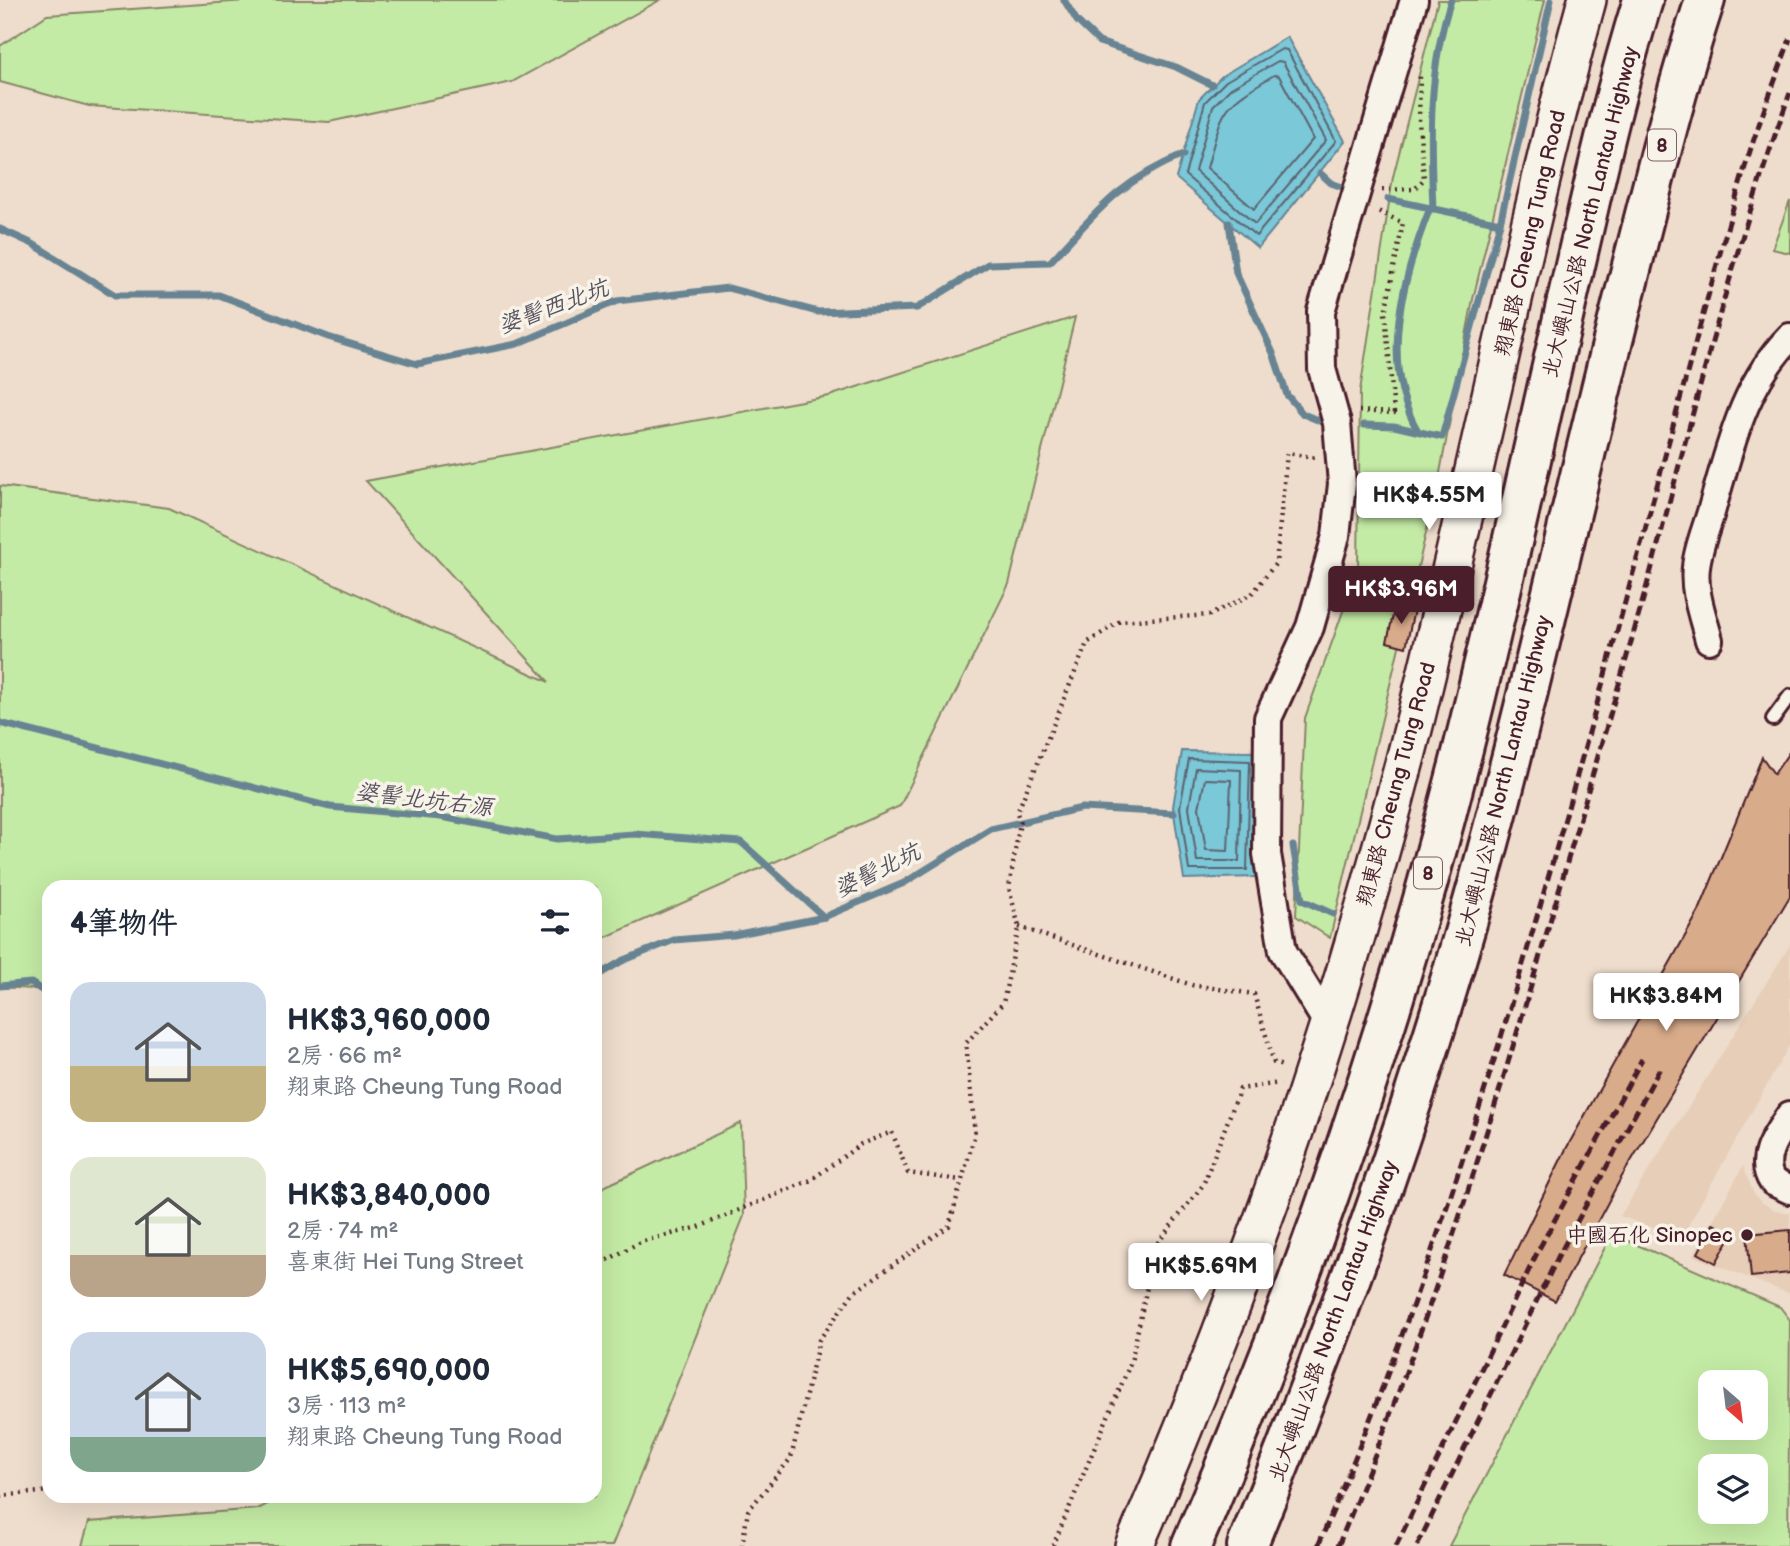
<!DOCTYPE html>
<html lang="zh-TW">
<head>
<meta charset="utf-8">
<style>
  :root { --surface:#fff; --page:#f2f2f3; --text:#1f2937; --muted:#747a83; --accent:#4a1f2b }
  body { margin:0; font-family:"Balsamiq Sans","LXGW WenKai TC",sans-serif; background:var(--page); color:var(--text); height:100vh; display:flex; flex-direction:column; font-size:26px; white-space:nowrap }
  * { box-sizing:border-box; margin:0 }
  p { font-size:23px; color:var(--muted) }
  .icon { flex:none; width:38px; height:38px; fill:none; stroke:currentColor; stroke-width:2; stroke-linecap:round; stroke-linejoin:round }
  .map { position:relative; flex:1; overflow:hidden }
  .details { position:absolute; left:42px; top:880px; width:560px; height:623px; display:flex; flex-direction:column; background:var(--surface); border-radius:21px; box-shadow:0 7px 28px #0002 }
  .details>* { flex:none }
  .needle { width:46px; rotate:152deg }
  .fabs { position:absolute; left:1698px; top:1370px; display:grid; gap:14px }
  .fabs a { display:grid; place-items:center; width:70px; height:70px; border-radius:14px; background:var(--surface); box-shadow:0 7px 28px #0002; font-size:35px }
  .price { position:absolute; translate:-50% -60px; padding:0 16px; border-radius:7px; background:#fff; color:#222; font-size:23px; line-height:46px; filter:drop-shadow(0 2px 4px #0008) }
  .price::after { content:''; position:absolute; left:50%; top:42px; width:21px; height:16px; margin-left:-10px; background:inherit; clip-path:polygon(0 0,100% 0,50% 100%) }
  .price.on { background:var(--accent); color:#fff }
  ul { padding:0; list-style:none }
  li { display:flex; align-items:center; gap:21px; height:175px; padding:0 28px }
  li span { display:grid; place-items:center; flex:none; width:196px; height:140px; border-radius:21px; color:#555 }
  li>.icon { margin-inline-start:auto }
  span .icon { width:84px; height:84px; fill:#fffc; stroke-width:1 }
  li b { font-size:30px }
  h2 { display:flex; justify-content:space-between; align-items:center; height:84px; padding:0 28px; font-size:30px }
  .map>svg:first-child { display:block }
  .built { fill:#e7ceb8 }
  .green { fill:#c4eba5; stroke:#878568; stroke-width:2; fill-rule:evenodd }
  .water { fill:#7ac8d8; stroke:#678493; stroke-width:2 }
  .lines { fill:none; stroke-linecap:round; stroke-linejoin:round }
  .shore { stroke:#5d6370; stroke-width:2 }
  .stream { stroke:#678493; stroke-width:7 }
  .building { fill:#d8ab8a; stroke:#4a1f2b; stroke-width:2 }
  .lane-casing { stroke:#4a1f2b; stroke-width:18 }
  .street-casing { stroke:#4a1f2b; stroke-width:32 }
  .secondary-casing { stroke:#4a1f2b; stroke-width:42 }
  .highway-casing { stroke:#4a1f2b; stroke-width:44 }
  .path { stroke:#4a1f2b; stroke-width:4.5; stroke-dasharray:2 5; stroke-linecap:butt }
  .lane { stroke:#f7f3e8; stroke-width:12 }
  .street { stroke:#f7f3e8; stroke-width:26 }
  .secondary { stroke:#f7f3e8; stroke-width:37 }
  .highway { stroke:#f7f3e8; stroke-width:38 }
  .rail { stroke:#4a1f2b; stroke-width:5; stroke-dasharray:10 5; stroke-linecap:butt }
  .poi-dot { fill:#4a1f2b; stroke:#f7f3e8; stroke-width:2.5 }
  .labels { text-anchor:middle; stroke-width:7; stroke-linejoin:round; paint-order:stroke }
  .shield { fill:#f7f3e8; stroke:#7e5f64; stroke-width:2 }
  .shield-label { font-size:19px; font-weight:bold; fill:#4a1f2b }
  .street-label { font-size:21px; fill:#4a1f2b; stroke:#f7f3e8 }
  .poi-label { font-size:21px; fill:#4a1f2b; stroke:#f7f3e8; text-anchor:end }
  .water-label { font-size:23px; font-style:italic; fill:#58525f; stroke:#f7f3e8 }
</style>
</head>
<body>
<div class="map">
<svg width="1790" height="1546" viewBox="0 0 1790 1546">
  <rect width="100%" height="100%" fill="#edc"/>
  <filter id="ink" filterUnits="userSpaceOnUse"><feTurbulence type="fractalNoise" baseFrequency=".0143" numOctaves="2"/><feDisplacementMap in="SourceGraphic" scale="14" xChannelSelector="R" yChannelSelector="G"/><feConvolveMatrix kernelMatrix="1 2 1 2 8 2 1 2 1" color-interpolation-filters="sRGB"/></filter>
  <g filter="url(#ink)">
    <!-- built -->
    <g class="built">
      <path d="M 1790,945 L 1790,1044 L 1681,1238 L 1620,1216 Z"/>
      <path d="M 1743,1166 L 1753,1192 L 1760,1201 L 1774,1210 L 1790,1213 L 1790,1294 L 1693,1256 Z"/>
    </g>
    <!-- green -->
    <g class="green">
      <path d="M 260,0 L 660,0 L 512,82 L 329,122 L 89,106 L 0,82 L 0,46 L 47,15 Z"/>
      <path d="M 1438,0 L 1545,0 L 1473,299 L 1439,478 L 1330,938 L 1296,916 L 1305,718 L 1358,569 L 1360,391 L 1393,177 Z"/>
      <path d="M 1790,201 L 1790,253 L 1772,249 Z"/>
      <path d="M 1075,317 L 1009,584 L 900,806 L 595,942 L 595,887 L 49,887 L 49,990 L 0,987 L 0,486 L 169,508 L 549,682 L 366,481 L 829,396 Z"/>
      <path d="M 741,1123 L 744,1216 L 612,1546 L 82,1546 L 89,1522 L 258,1509 L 283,1496 L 595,1496 L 595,1191 Z"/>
      <path d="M 1612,1234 L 1780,1307 L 1790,1320 L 1788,1546 L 1449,1546 ZM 1710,1382 L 1755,1382 L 1755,1428 L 1710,1428 ZM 1710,1466 L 1755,1466 L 1755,1512 L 1710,1512 Z"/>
    </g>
    <!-- water -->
    <g class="water">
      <path d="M 1287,37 L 1345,141 L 1258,248 L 1176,178 L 1199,99 L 1222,76 Z"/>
      <path d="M 1182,751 L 1258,752 L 1256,877 L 1184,879 L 1173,807 Z"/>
    </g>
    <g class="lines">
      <!-- shore -->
      <g class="shore">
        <path d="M 1282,49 L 1287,50 L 1336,141 L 1256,236 L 1185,175 L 1205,102 L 1226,81 Z"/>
        <path d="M 1278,61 L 1283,62 L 1326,140 L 1255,224 L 1195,171 L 1213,106 L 1231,88 Z"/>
        <path d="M 1274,75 L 1279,76 L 1313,139 L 1254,209 L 1207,168 C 1224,107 1219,108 1274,75 Z"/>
        <path d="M 1189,759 L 1250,761 L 1247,870 L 1189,870 L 1180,807 Z"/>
        <path d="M 1196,768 L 1241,770 L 1239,861 L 1197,861 L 1189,807 Z"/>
        <path d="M 1205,779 L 1231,780 L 1228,851 L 1206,850 L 1199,808 Z"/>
      </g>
      <!-- stream -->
      <g class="stream">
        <path d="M 1064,0 L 1077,21 L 1099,42 L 1176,67 L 1212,85"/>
        <path d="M 1320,173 L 1331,183 L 1348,189"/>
        <path d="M 1388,199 L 1500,223"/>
        <path d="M 1433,209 C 1430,136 1428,70 1451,0"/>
        <path d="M 1229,223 L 1236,273 L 1273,353 L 1287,395 L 1303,414 L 1325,423"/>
        <path d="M 0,229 L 33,244 L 115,295 L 219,295 L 328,337 L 417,364 L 517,344 L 617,301 L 728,288 L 818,312 L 917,308 L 988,264 L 1050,262 C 1097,212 1118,182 1183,155"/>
        <path d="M 1364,425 L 1394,426 L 1442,437 L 1500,223 L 1551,0"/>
        <path d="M 1418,431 C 1378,363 1403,277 1430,208"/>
        <path d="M 0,723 L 330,807 L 441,817 L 557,839 L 635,834 L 741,842 L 824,917"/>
        <path d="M 1293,846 L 1302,900 L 1333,914"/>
        <path d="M 595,977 L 622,961 L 674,940 L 734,935 L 824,917 L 904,883 L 991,829 L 1082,808 L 1174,813"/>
        <path d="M 0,986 L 31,983 L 49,995"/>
      </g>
    </g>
    <!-- building -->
    <g class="building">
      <path d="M 1395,606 L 1414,610 L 1406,647 L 1387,642 Z"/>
      <path d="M 1790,751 L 1790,896 L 1621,1178 L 1555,1301 L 1504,1275 L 1566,1149 L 1699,911 L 1762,757 L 1774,774 Z"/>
      <path d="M 1713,1224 L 1732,1234 L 1716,1263 L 1698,1253 Z"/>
      <path d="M 1790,1230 L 1790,1273 L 1751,1277 L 1747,1234 Z"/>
    </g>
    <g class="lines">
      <defs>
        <path id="lane" d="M 1773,719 L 1790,696"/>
        <g id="street">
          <path d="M 1709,640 C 1703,617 1693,591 1696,567 C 1698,546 1708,525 1713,505 C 1731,444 1744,384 1790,337"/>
          <path d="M 1329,1026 L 1283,951 L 1267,854 L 1268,718 L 1310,627 L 1336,536 L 1342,484 L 1337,423 L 1322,369 L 1321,311 L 1414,0"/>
          <path d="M 1790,1115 C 1777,1134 1757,1159 1773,1182 L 1790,1190"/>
        </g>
        <path id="secondary" d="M 1134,1546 C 1248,1283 1341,1012 1412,733 C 1473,490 1521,242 1587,0"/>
        <g id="highway">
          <path d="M 1191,1546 C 1304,1286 1397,1016 1465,741 C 1503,589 1536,435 1571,283 C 1593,188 1614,93 1643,0"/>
          <path d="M 1247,1546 C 1343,1310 1429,1072 1494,825 C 1541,648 1580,468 1626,289 C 1651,192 1674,95 1705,0"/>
        </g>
      </defs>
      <!-- lane casing -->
      <use href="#lane" class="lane-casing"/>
      <!-- street casing -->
      <use href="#street" class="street-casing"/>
      <!-- secondary casing -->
      <use href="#secondary" class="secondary-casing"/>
      <!-- highway casing -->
      <use href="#highway" class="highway-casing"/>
      <!-- path -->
      <g class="path">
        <path d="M 1382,190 L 1415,189 L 1424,179 L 1419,122 L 1420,74"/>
        <path d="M 1359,411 L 1394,413 L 1385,313 L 1403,223 L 1378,211 L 1378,208"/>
        <path d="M 1019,927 L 1192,985 L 1254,994 L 1274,1063 L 1285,1067"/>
        <path d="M 595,1267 L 640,1242 L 699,1227 L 811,1180 L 861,1144 L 892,1132 L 908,1173 L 960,1180"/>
        <path d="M 0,1496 L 49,1491"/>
        <path d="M 742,1546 L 748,1511 L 791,1458 L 819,1340 L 853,1293 L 949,1226 L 975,1134 L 966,1043 L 1003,1003 L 1019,927 L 1009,888 L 1020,822 L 1017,813 L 1087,643 L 1120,621 L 1210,615 L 1252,594 L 1276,563 L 1287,453 L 1317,458"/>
        <path d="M 1053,1546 L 1131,1362 L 1156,1245 L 1203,1185 L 1240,1089 L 1280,1083"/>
      </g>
      <!-- lane -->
      <use href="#lane" class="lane"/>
      <!-- street -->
      <use href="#street" class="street"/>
      <!-- secondary -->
      <use href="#secondary" class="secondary"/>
      <!-- highway -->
      <use href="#highway" class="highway"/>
      <!-- rail -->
      <g class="rail">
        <path d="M 1318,1546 C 1461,1216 1552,865 1648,519 C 1679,404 1709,288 1743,174 C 1756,129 1774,84 1790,39"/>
        <path d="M 1338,1546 C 1427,1334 1494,1114 1558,894 C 1588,789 1620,683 1649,578 C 1693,416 1732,251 1790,93"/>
        <path d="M 1396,1546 L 1539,1249 L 1642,1059"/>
        <path d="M 1417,1546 L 1558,1257 L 1660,1068"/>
      </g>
    </g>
  </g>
  <!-- markers -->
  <circle class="poi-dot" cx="1747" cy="1235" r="7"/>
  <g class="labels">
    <!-- shield labels -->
    <g class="shield">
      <rect x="1648" y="129.5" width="28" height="31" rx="5"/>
      <rect x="1414" y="857.5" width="28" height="31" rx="5"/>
    </g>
    <g class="shield-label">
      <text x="1662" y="152">8</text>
      <text x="1428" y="880">8</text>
    </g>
    <!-- street labels -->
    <g class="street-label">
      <text transform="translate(1590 212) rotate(-76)" y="7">北大嶼山公路 North Lantau Highway</text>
      <text transform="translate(1530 233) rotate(-77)" y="7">翔東路 Cheung Tung Road</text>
      <text transform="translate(1503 781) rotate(-76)" y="7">北大嶼山公路 North Lantau Highway</text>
      <text transform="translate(1396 784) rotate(-75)" y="7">翔東路 Cheung Tung Road</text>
      <text transform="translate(1333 1321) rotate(-70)" y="7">北大嶼山公路 North Lantau Highway</text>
    </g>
    <!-- poi labels -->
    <g class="poi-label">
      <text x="1733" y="1242">中國石化 Sinopec</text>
    </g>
    <!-- water labels -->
    <g class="water-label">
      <text transform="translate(553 306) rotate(-20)" y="8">婆髻西北坑</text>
      <text transform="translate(424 799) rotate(7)" y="8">婆髻北坑右源</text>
      <text transform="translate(877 870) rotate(-26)" y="8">婆髻北坑</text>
    </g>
  </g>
</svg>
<div class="fabs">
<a><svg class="needle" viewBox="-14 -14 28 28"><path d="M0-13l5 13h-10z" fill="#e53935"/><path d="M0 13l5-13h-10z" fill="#747a83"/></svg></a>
<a><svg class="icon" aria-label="layers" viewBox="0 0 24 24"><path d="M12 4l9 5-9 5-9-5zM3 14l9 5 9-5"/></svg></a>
</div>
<b class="price" style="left:1429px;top:532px">HK$4.55M</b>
<b class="price on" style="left:1401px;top:626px">HK$3.96M</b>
<b class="price" style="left:1666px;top:1033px">HK$3.84M</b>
<b class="price" style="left:1201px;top:1303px">HK$5.69M</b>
<section class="details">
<h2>4筆物件<svg class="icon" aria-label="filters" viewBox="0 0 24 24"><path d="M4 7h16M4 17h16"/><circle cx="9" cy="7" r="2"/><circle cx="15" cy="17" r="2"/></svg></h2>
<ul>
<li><span style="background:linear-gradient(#c9d6e8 60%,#c2b280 0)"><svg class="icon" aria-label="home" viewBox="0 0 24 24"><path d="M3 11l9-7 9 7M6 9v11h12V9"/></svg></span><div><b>HK$3,960,000</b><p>2房 · 66 m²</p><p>翔東路 Cheung Tung Road</p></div></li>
<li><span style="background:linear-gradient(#dfe7d0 70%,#b9a48a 0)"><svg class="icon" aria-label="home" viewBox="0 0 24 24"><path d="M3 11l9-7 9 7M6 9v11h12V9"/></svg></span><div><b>HK$3,840,000</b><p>2房 · 74 m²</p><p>喜東街 Hei Tung Street</p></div></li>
<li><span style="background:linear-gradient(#c9d6e8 75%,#7fa58c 0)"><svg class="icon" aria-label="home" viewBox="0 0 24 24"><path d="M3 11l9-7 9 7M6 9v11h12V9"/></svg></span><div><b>HK$5,690,000</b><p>3房 · 113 m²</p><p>翔東路 Cheung Tung Road</p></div></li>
</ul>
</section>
</div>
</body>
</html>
